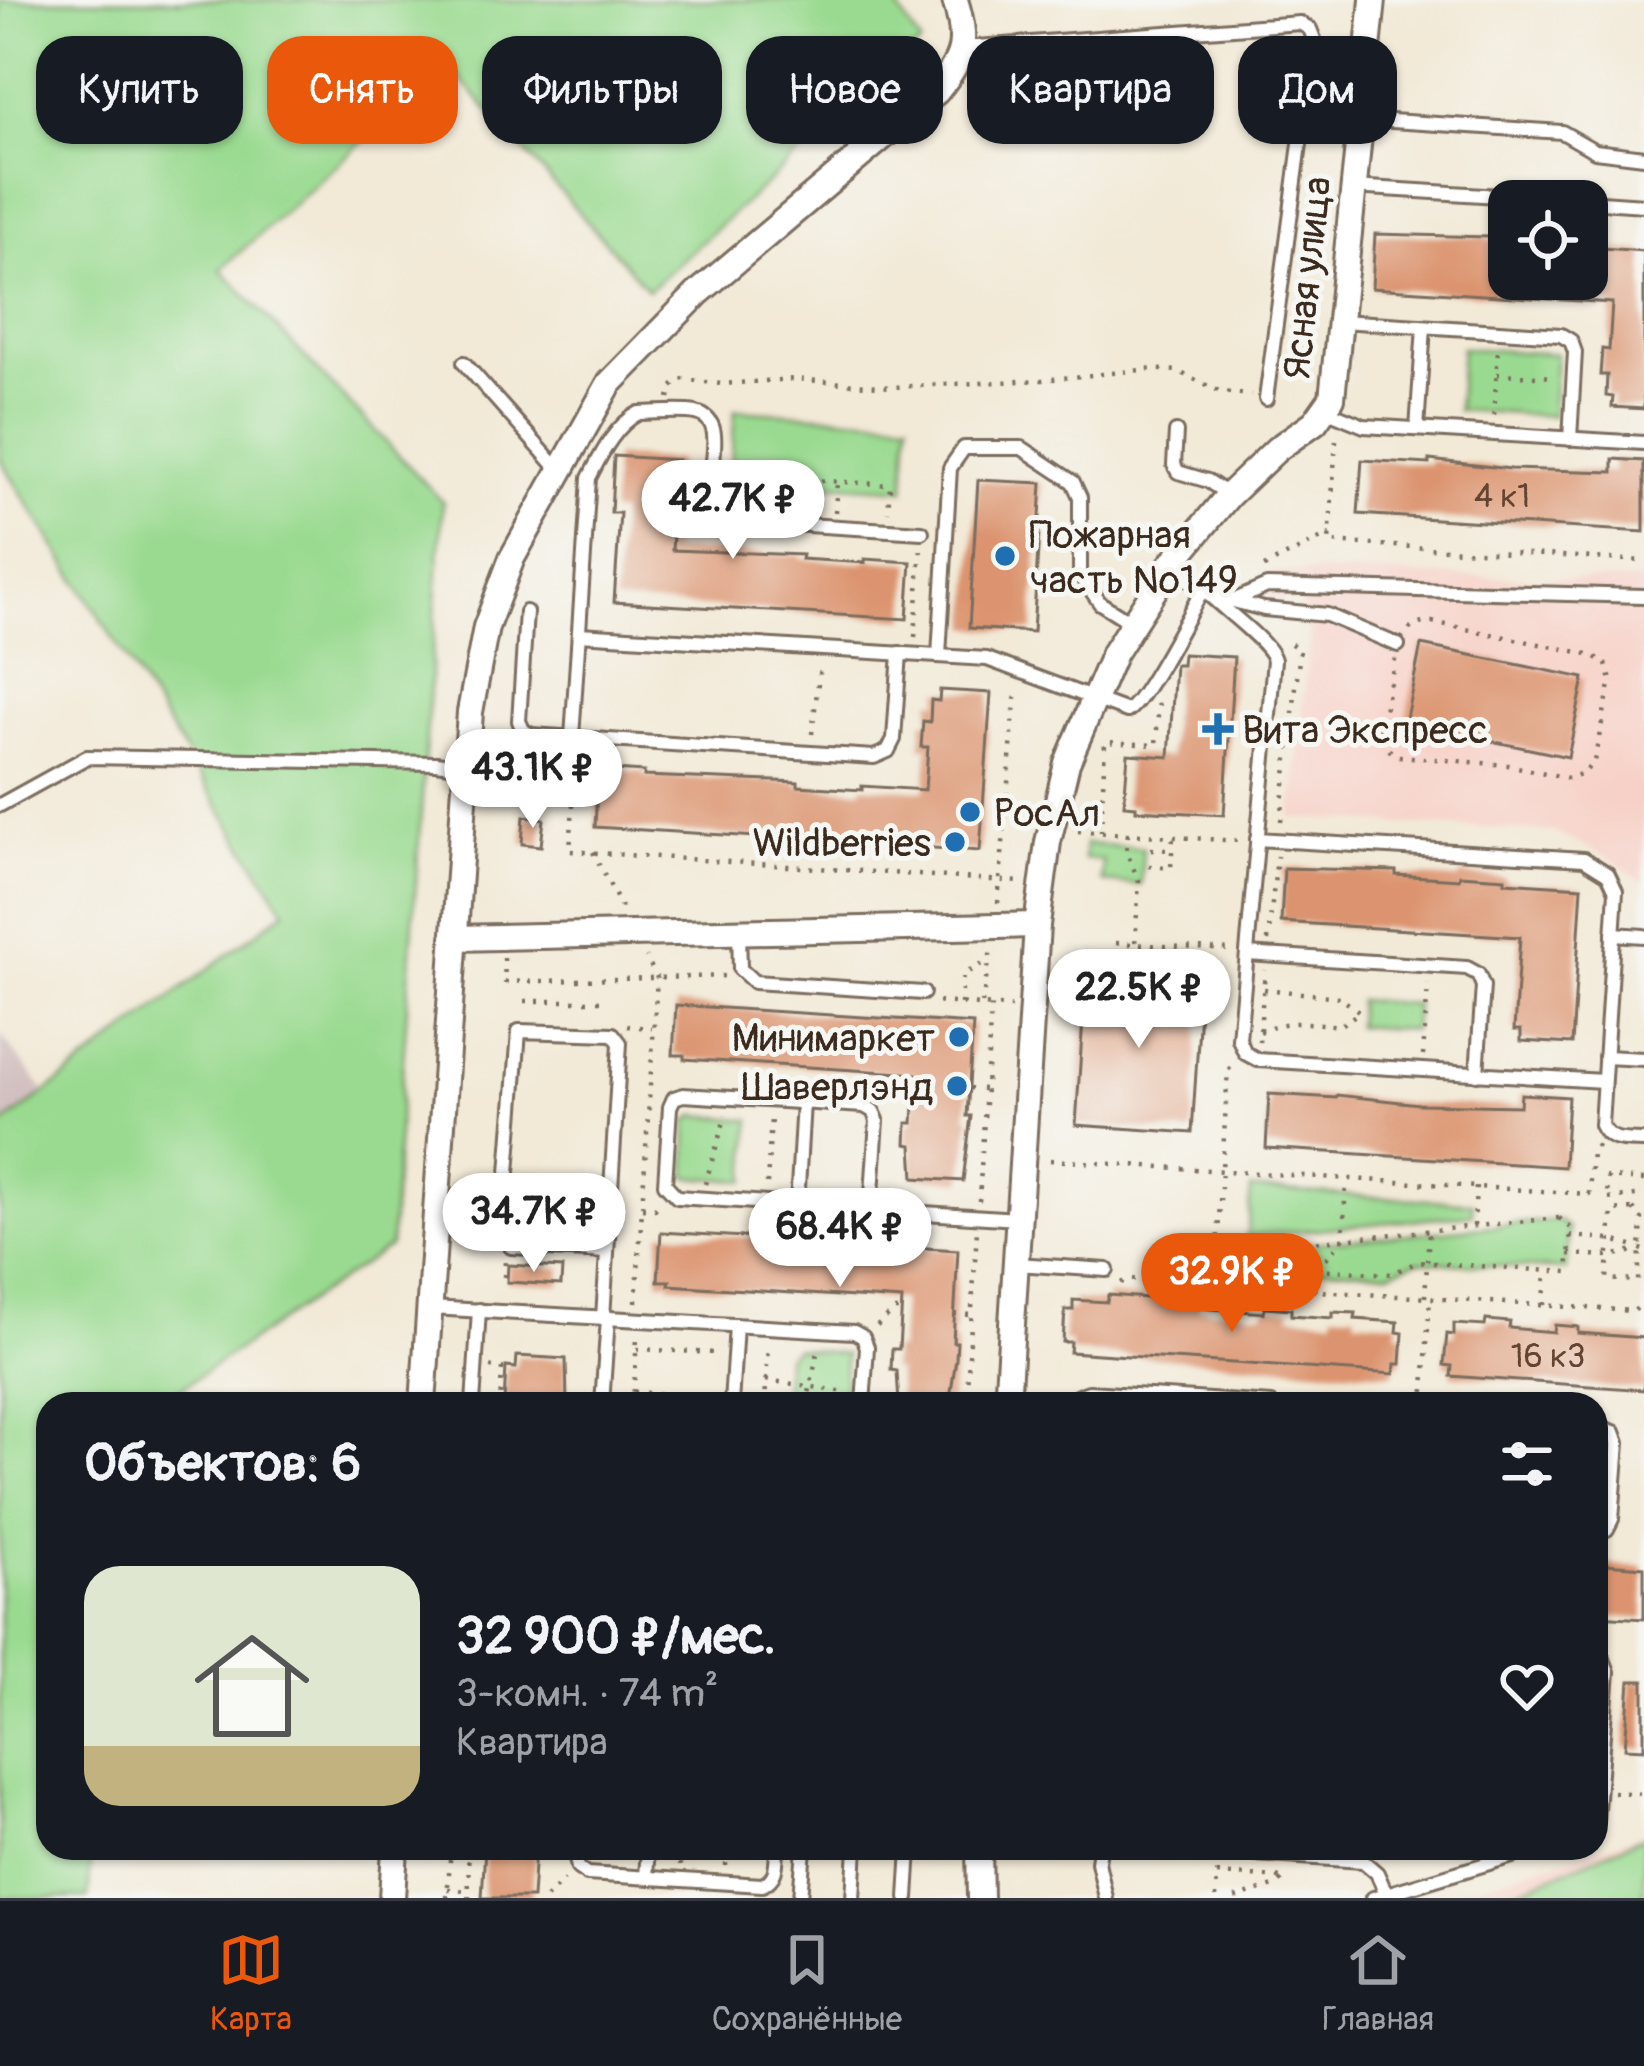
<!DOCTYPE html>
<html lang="ru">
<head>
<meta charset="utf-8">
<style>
  :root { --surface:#171b24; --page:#20242c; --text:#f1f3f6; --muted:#9ea1a6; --line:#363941; --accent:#ea580c }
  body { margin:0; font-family:Pangolin,sans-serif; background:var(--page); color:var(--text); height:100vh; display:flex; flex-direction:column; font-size:45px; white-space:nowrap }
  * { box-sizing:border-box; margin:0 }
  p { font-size:39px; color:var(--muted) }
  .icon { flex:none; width:66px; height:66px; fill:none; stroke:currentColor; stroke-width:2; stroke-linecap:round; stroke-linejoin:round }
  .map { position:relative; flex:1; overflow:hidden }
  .side { position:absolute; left:36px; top:1392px; width:1572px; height:468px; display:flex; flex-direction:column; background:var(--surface); border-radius:36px; box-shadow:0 3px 9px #0004 }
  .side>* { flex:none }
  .top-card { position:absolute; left:36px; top:36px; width:1572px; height:108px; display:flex; gap:24px }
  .fabs { position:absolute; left:1488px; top:180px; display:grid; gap:24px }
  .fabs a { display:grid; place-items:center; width:120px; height:120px; border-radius:24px; background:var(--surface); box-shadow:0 3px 9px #0004; font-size:60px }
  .price { position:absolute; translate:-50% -102px; padding:0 27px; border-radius:42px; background:#fff; color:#222; font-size:39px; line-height:78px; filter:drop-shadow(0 3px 6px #0008) }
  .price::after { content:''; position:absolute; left:50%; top:72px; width:36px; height:27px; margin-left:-18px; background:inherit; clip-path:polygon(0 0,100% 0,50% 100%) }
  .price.current { background:var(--accent); color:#fff }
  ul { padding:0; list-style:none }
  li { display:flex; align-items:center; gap:36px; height:300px; padding:0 48px }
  li span { display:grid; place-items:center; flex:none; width:336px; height:240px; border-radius:36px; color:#555 }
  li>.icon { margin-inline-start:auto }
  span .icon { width:144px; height:144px; fill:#fffc; stroke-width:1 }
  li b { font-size:51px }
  h2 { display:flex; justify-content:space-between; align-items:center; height:144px; padding:0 48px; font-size:51px }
  .pill { padding:0 42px; border-radius:36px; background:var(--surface); box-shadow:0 3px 9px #0004; font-size:42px; line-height:108px }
  .pill.current { background:var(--accent); color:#fff }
  .menu { display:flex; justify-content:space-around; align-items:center; height:168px; border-top:3px solid var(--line); background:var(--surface); font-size:33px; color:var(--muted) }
  .menu a { display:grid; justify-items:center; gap:6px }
  .menu .current { color:var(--accent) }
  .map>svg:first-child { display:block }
  .built { fill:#f7d1c7 }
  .industrial { fill:#d2bfc0 }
  .green { fill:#9ada90; stroke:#6a8257; stroke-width:3 }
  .building { fill:#dc9470 }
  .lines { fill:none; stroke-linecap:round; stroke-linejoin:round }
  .service-casing { stroke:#7b6d5e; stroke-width:18 }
  .minor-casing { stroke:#7b6d5e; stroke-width:30 }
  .path { stroke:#7b6d5e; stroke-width:4.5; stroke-dasharray:3 9; stroke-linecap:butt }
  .service { stroke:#fff; stroke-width:12 }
  .minor { stroke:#fff; stroke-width:24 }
  .poi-dot { fill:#1f6fb2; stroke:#f6f6f2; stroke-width:4.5 }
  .labels { text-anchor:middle; stroke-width:10; stroke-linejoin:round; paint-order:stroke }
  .number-label { font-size:33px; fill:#634432 }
  .street-label { font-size:39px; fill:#3b2a1e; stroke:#f6f6f2 }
  .poi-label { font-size:39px; fill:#3b2a1e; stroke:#f6f6f2; text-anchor:start }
</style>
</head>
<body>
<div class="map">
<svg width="1644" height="1898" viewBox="0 0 1644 1898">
  <rect width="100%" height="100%" fill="#f6f6f2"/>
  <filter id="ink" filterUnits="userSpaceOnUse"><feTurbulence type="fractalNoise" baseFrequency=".00833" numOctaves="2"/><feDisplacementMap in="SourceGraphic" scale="24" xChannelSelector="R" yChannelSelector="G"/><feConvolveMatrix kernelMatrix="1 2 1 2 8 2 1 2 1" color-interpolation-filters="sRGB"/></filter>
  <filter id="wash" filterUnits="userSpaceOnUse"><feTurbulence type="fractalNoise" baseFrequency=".004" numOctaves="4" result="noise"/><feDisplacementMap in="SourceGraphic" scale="48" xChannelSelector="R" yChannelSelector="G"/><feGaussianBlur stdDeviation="2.7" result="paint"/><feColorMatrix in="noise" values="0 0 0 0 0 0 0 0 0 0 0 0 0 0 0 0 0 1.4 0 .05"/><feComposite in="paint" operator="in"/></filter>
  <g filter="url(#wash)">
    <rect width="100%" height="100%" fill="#f2e9d6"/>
    <!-- built -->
    <g class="built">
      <path d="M 1269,571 L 1644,581 L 1644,882 L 1609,858 L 1554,832 L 1292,818 L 1310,629 L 1301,626 L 1303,601 L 1266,600 Z"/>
      <path d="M 1644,1834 L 1644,1898 L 1436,1898 Z"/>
    </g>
    <!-- industrial -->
    <path class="industrial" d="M 0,1034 L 49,1097 L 0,1132 Z"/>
    <!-- green -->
    <g class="green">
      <path d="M 0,0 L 893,0 L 921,44 L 648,290 L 448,65 L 221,269 L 443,502 L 390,1246 L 158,1404 L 48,1404 L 48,1848 L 92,1848 L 88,1898 L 0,1898 L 0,1127 L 285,911 L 0,459 Z"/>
      <path d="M 1461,348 L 1556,354 L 1552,416 L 1457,410 Z"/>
      <path d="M 735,410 L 909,421 L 905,489 L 730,478 Z"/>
      <path d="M 1085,844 L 1143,848 L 1141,885 L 1102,882 L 1103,861 L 1084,859 Z"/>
      <path d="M 1358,1000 L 1415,1004 L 1413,1030 L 1356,1026 Z"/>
      <path d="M 696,1115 L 751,1120 L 746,1181 L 687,1177 L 688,1121 Z"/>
      <path d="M 1251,1189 L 1473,1203 L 1472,1214 L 1247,1236 Z"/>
      <path d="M 1558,1220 L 1569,1229 L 1566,1270 L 1418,1261 L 1390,1272 L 1302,1267 L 1303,1244 Z"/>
      <path d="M 795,1348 L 845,1354 L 844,1404 L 783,1404 L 786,1356 Z"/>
      <path d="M 1644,1837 L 1644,1898 L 1500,1898 L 1640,1838 Z"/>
    </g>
    <g id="blocks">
      <!-- building -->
      <g class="building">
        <path d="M 1375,234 L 1488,237 L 1488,241 L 1509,242 L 1509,279 L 1587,279 L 1587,247 L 1644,251 L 1644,409 L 1612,407 L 1613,397 L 1606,396 L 1607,375 L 1600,375 L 1602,349 L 1609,350 L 1612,303 L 1372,288 Z"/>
        <path d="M 614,456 L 678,460 L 672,550 L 802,555 L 801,559 L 865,563 L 865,559 L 911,562 L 907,619 L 614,602 L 620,513 L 611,513 Z"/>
        <path d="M 1613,459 L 1644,461 L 1644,532 L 1358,514 L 1362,460 L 1429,464 L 1429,460 L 1511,469 L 1613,472 Z"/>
        <path d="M 978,480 L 1042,483 L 1033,632 L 969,628 Z"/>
        <path d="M 1421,645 L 1584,678 L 1568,757 L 1405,723 Z"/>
        <path d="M 1183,654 L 1234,657 L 1224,815 L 1136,810 L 1136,806 L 1124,805 L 1128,754 L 1169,757 L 1175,665 L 1182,665 Z"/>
        <path d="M 940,690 L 991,693 L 980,851 L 595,827 L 598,769 L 644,772 L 644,776 L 798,782 L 798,786 L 862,790 L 862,786 L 925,790 L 928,747 L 921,747 L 923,721 L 930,722 L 931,700 L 939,701 Z"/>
        <path d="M 524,816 L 544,819 L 541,846 L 522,844 Z"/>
        <path d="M 1284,868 L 1396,871 L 1396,875 L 1459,879 L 1460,875 L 1505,878 L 1505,882 L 1582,887 L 1572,1044 L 1521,1041 L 1521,1030 L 1514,1030 L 1520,937 L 1281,922 Z"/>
        <path d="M 1126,965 L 1166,968 L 1166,978 L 1202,980 L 1192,1133 L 1076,1125 L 1086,973 L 1125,976 Z"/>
        <path d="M 676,1005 L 973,1024 L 967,1116 L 971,1116 L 963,1181 L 914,1178 L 912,1145 L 906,1144 L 907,1123 L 913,1123 L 916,1074 L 684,1059 L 684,1055 L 673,1055 Z"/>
        <path d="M 1269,1094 L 1336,1098 L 1337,1095 L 1419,1104 L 1520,1106 L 1521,1094 L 1568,1097 L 1564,1167 L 1266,1148 Z"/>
        <path d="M 661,1232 L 958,1250 L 953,1342 L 957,1342 L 956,1359 L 949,1404 L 899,1404 L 897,1371 L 891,1370 L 892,1349 L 899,1349 L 902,1300 L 669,1285 L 670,1281 L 658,1281 Z"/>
        <path d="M 508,1265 L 562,1268 L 561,1285 L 507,1282 Z"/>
        <path d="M 1108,1295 L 1199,1302 L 1199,1308 L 1264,1313 L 1265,1307 L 1291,1309 L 1291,1315 L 1333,1318 L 1333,1312 L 1356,1313 L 1355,1319 L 1398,1322 L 1397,1332 L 1403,1333 L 1401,1364 L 1395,1364 L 1394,1374 L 1070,1352 L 1071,1342 L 1063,1342 L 1065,1310 L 1073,1310 L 1073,1300 L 1107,1302 Z"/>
        <path d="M 1486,1320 L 1510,1322 L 1509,1328 L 1554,1332 L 1555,1325 L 1578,1327 L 1578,1333 L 1644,1338 L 1644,1390 L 1451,1376 L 1452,1366 L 1444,1365 L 1447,1334 L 1454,1335 L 1454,1324 L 1485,1326 Z"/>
        <path d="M 517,1356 L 566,1359 L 567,1404 L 504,1404 L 506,1367 L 516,1368 Z"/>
        <path d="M 1604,1564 L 1644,1567 L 1644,1619 L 1599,1616 L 1596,1568 L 1604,1568 Z"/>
        <path d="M 1630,1681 L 1644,1681 L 1644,1749 L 1625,1748 Z"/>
        <path d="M 485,1848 L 535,1848 L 532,1898 L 482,1898 Z"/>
      </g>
    </g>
  </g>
  <g filter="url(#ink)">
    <use href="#blocks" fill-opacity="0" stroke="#7b6d5e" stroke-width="3"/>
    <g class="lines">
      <defs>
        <g id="service">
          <path d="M 963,48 L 1300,23 L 1310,29 L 1314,39 L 1266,399"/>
          <path d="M 1360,119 L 1562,132 L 1595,151 L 1644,157"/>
          <path d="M 1352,187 L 1582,201"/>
          <path d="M 1587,201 L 1644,205"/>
          <path d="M 1340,321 L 1561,335 L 1571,341 L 1575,352 L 1570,439"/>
          <path d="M 464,363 L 559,470"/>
          <path d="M 1325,410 L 1364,426 L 1644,443"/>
          <path d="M 1417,429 L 1424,327"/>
          <path d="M 1176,432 L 1174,465 L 1178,472 L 1208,481 L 1229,495"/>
          <path d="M 1169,567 L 1203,589 L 1233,601 L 1267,586 L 1644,596"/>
          <path d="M 1233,601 L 1264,609 L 1327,615 L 1398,645"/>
          <path d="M 526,612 L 519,721 L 523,730 L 531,735 L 874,757 L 888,751 L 894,739 L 900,653"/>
          <path d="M 579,634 L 987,659 L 1127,711 C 1144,703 1189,613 1203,589 C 1220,607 1270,642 1274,660 L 1239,1039 L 1245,1053 L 1258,1060 L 1603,1081"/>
          <path d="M 939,656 L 950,468 L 964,448 L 1022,448 L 1073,482 L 1080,497 L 1080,574 L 1100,603 L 1132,623"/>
          <path d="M 572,738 L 589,478 C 601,455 615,425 639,413 C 657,413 679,410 696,413 C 739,423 688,498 726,520 L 922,532"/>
          <path d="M 0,805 L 87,757 L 436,763 L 466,767"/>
          <path d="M 1257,839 L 1584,859 L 1608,874 L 1616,891 L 1601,1125 C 1609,1143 1626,1140 1644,1141"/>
          <path d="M 739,931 L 740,969 L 754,982 L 923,993"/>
          <path d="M 1613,934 L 1644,936"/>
          <path d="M 1247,954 L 1467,968 L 1478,974 L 1483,986 L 1477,1074"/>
          <path d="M 1605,1057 L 1644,1059"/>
          <path d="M 797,1205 L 803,1102"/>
          <path d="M 871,1209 L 877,1120 L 873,1111 L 864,1106 L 683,1095 L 674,1098 L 670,1107 L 665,1184 L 677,1197 L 1018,1219"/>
          <path d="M 1016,1264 L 1107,1270"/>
          <path d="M 431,1308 L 854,1332 L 863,1337 L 867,1347 L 863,1404"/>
          <path d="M 603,1318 L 620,1043 L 613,1034 L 519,1031 L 503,1237 L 511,1247 L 607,1252"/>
          <path d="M 473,1404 L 479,1310"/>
          <path d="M 602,1404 L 608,1318"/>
          <path d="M 731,1404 L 736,1325"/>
          <path d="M 1074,1404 L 1078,1396 L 1089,1392 L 1271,1404"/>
          <path d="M 1596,1426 L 1614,1432 L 1618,1443 L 1612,1519 L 1607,1529 L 1596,1533"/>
          <path d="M 1596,1655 L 1603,1659 L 1608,1672 L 1596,1822"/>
          <path d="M 574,1848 L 578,1868 L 587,1874 L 762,1885 C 778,1878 776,1864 777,1848"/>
          <path d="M 1100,1848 L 1098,1862 L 1106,1898"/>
          <path d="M 1159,1848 L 1363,1861 L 1377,1873 L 1388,1898"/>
          <path d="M 646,1877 L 648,1848"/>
          <path d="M 800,1898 L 804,1848"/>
          <path d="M 853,1898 L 856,1848"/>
          <path d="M 907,1898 L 910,1848"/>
          <path d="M 1373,1898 L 1539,1848"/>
        </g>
        <g id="minor">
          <path d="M 454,938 L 1037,925"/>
          <path d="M 423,1404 L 470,712 L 486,627 L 512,558 L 609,384 L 698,293 L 937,91 C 964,57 968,42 955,0"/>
          <path d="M 1007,1404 L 1037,925 L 1048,842 L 1067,763 L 1114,653 L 1169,567 L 1229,495 L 1277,449 L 1315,422 L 1332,398 L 1373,0"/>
          <path d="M 979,1848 L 980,1898"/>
          <path d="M 392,1898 L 395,1848"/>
        </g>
      </defs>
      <!-- service casing -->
      <use href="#service" class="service-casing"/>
      <!-- minor casing -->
      <use href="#minor" class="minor-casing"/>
      <!-- path -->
      <g class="path">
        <path d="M 1497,374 L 1556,377"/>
        <path d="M 669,398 L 671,388 L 681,379 L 722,384 L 795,379 L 892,387 L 1043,380 L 1151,369 L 1177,371 L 1221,392 L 1251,395"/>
        <path d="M 1494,415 L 1498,349"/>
        <path d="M 1336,440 L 1329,542 L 1644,561"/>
        <path d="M 766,508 L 768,477 L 890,485 L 888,512"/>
        <path d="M 835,512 L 837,482"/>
        <path d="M 1264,567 L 1330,534"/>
        <path d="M 1432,622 L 1593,655 L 1606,664 L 1611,680 L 1594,761 L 1584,773 L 1568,778 L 1508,765 L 1398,756 L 1386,748 L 1379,734 L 1398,645 C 1406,629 1414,623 1432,622 Z"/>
        <path d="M 915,637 L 921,546"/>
        <path d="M 812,734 L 820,666"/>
        <path d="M 576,756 L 570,851 L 1020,882"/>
        <path d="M 1281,821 L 1300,650 L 1284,639"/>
        <path d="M 1078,831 L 1240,841"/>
        <path d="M 1101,832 L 1105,742 L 1156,745 L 1159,700"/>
        <path d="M 1128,834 L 1126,851 L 1139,881 L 1135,945"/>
        <path d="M 1151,849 L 1172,850"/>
        <path d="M 593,852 L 623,911"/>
        <path d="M 1149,866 L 1171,868 L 1173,837"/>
        <path d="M 998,903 L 1016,688"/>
        <path d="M 1268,941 L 1277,856"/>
        <path d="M 1116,943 L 1230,950"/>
        <path d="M 504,958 L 505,982 L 727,976"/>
        <path d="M 525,1001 L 600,1001"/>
        <path d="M 938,1002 L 1011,1007"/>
        <path d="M 961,1004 L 963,975 L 985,962"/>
        <path d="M 982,1004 L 991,950"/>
        <path d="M 627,1026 L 652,1028"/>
        <path d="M 1260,1032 C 1280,1019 1316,1023 1339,1026 L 1360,1012 L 1339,997 L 1264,989"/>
        <path d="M 1259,1042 L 1265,970"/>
        <path d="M 1423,1056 L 1428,984"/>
        <path d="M 969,1088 L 986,1089"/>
        <path d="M 887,1099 L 904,1084 L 920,1085"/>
        <path d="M 1050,1160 L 1589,1194 L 1592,1152 L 1598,1144"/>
        <path d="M 1644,1180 L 1608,1177 L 1607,1199 L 1644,1195"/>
        <path d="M 705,1184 L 726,1115"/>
        <path d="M 767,1184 L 771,1118"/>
        <path d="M 979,1201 L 991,1006"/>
        <path d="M 642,1208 L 655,1209 L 661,1202"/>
        <path d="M 1633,1209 L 1642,1219 L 1638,1281 L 1607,1279 L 1612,1211 Z"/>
        <path d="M 1559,1218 L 1571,1228 L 1568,1272 L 1418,1262 L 1391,1274 L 1300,1268 L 1301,1243 Z"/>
        <path d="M 1474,1226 L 1476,1186"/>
        <path d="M 1570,1236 L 1610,1239 L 1644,1250"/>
        <path d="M 1569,1254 L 1609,1256 L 1640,1250"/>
        <path d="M 504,1277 L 505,1261"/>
        <path d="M 1121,1283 L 1128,1279 L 1634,1311 L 1644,1302"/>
        <path d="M 1215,1285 L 1228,1070 L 1233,1065"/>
        <path d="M 1315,1291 L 1317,1269 L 1343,1239 L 1346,1181"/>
        <path d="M 1425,1297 L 1429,1231"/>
        <path d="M 636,1302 L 657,978 L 646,957"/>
        <path d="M 1544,1305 L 1546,1270"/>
        <path d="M 954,1314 L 972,1315"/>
        <path d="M 877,1326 L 895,1310 L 905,1310"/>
        <path d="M 637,1349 L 715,1353"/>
        <path d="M 490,1367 L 502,1368 L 500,1404"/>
        <path d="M 766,1380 L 846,1392"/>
        <path d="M 634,1392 L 713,1397"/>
        <path d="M 633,1404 L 637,1338"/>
        <path d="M 765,1404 L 768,1345"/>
        <path d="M 807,1404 L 818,1348"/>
        <path d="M 966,1404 L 977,1230"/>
        <path d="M 1423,1404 L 1430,1298"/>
        <path d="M 1613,1792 L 1644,1794"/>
        <path d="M 468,1848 L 469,1898"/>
        <path d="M 680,1866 L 681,1848"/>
        <path d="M 726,1866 L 727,1848"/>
        <path d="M 448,1889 L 469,1891"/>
        <path d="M 447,1898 L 451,1848"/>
        <path d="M 546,1898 L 564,1880"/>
        <path d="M 1216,1898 L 1217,1874 L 1284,1878"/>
        <path d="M 1235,1898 L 1277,1885 L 1284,1878"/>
      </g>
      <!-- service -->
      <use href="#service" class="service"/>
      <!-- minor -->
      <use href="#minor" class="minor"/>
    </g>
  </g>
  <!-- markers -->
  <g class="poi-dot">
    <circle cx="1005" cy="556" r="12"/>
    <path d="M1212 711h12v12h12v12h-12v12h-12v-12h-12v-12h12z"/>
    <circle cx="970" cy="812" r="12"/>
    <circle cx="955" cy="842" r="12"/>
    <circle cx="959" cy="1037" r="12"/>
    <circle cx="957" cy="1086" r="12"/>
  </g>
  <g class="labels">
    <!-- number labels -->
    <g class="number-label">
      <text x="1502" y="507">4 к1</text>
      <text x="1548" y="1367">16 к3</text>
    </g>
    <!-- street labels -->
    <g class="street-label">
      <text transform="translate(1306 278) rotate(-84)" y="14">Ясная улица</text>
    </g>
    <!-- poi labels -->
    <g class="poi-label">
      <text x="1029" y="548">Пожарная<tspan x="1029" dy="45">чаcть №149</tspan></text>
      <text x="1242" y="743">Вита Экспресс</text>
      <text x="994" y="826">РосАл</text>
      <text x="931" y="856" text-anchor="end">Wildberries</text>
      <text x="935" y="1051" text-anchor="end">Минимаркет</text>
      <text x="933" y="1100" text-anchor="end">Шаверлэнд</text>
    </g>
  </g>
</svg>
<div class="fabs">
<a><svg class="icon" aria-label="locate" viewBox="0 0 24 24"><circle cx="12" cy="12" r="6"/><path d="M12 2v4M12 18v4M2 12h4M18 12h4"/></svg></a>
</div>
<b class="price" style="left:733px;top:562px">42.7K ₽</b>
<b class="price" style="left:533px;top:831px">43.1K ₽</b>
<b class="price" style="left:1139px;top:1051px">22.5K ₽</b>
<b class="price" style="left:534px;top:1275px">34.7K ₽</b>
<b class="price" style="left:840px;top:1290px">68.4K ₽</b>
<b class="price current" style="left:1232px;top:1335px">32.9K ₽</b>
<div class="top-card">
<a class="pill">Купить</a>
<a class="pill current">Снять</a>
<a class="pill">Фильтры</a>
<a class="pill">Новое</a>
<a class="pill">Квартира</a>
<a class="pill">Дом</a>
</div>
<section class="side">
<h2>Объектов: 6<svg class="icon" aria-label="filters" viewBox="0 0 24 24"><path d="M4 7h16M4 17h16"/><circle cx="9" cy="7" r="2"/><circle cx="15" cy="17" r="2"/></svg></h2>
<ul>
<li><span style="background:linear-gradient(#dfe7d0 75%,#c2b280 0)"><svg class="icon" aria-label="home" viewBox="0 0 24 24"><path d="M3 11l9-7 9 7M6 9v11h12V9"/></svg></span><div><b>32 900 ₽/мес.</b><p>3-комн. · 74 m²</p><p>Квартира</p></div><svg class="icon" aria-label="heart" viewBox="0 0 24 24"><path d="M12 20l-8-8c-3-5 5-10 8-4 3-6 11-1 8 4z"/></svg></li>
</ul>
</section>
</div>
<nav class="menu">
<a class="current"><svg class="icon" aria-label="map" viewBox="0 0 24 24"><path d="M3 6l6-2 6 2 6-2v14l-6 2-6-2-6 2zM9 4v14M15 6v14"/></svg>Карта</a>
<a><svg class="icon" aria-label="saved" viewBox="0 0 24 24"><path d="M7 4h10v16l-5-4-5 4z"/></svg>Сохранённые</a>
<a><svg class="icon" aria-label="home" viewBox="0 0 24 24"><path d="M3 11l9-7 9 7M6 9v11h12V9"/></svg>Главная</a>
</nav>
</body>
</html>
